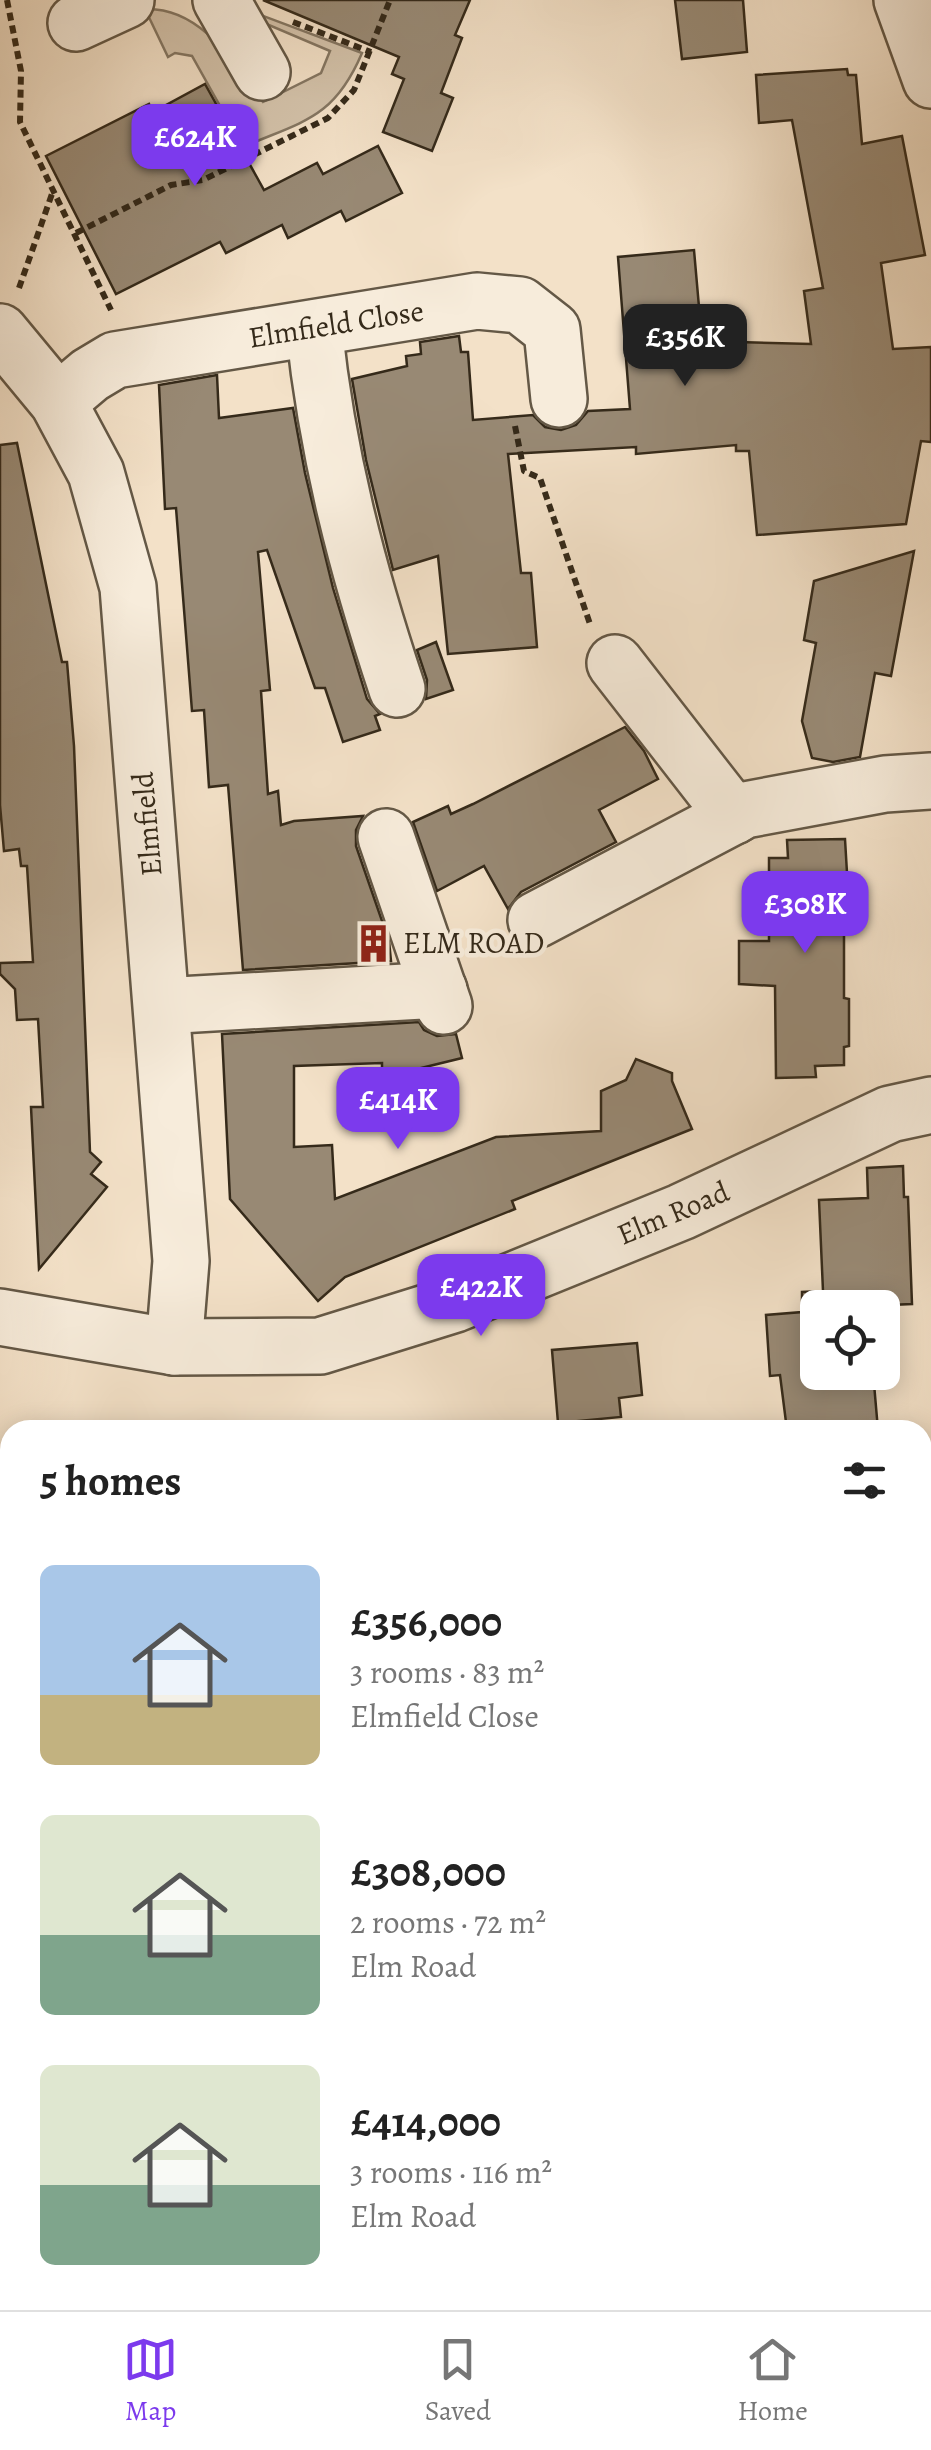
<!DOCTYPE html>
<html lang="en">
<head>
<meta charset="utf-8">
<style>
  :root { --surface:#fff; --page:#f6f6f6; --text:#222; --muted:#767676; --line:#e0e0e0; --accent:#7c3aed }
  body { margin:0; font-family:Alegreya,serif; background:var(--page); color:var(--text); height:100vh; display:flex; flex-direction:column; font-size:38px; white-space:nowrap }
  * { box-sizing:border-box; margin:0 }
  p { font-size:32px; color:var(--muted) }
  .icon { flex:none; width:55px; height:55px; fill:none; stroke:currentColor; stroke-width:2; stroke-linecap:round; stroke-linejoin:round }
  .map { position:relative; flex:1; overflow:hidden }
  .sheet { position:absolute; left:0px; top:1420px; width:932px; height:890px; display:flex; flex-direction:column; background:var(--surface); border-radius:30px 30px 0 0; box-shadow:0 5px 25px #0003 }
  .sheet>* { flex:none }
  .controls { position:absolute; left:800px; top:1290px; display:grid; gap:20px }
  .controls a { display:grid; place-items:center; width:100px; height:100px; border-radius:15px; background:var(--surface); box-shadow:0 5px 25px #0003; font-size:50px }
  .price { position:absolute; translate:-50% -85px; padding:0 22px; border-radius:20px; background:var(--accent); color:#fff; font-size:32px; line-height:65px; filter:drop-shadow(0 2px 5px #0008) }
  .price::after { content:''; position:absolute; left:50%; top:60px; width:30px; height:22px; margin-left:-15px; background:inherit; clip-path:polygon(0 0,100% 0,50% 100%) }
  .price.current { background:#222; color:#fff }
  ul { padding:0; list-style:none }
  li { display:flex; align-items:center; gap:30px; height:250px; padding:0 40px }
  li span { display:grid; place-items:center; flex:none; width:280px; height:200px; border-radius:15px; color:#555 }
  li>.icon { margin-inline-start:auto }
  span .icon { width:120px; height:120px; fill:#fffc; stroke-width:1 }
  li b { font-size:42px }
  h2 { display:flex; justify-content:space-between; align-items:center; height:120px; padding:0 40px; font-size:42px }
  .tab-bar { display:flex; justify-content:space-around; align-items:center; height:140px; border-top:2px solid var(--line); background:var(--surface); font-size:28px; color:var(--muted) }
  .tab-bar a { display:grid; justify-items:center; gap:5px }
  .tab-bar .current { color:var(--accent) }
  .map>svg:first-child { display:block }
  .green { fill:#d3c2aa; stroke:#847662; stroke-width:2.5 }
  .building { fill:#988974; stroke:#352a1a; stroke-width:2.5 }
  .lines { fill:none; stroke-linecap:round; stroke-linejoin:round }
  .minor-casing { stroke:#645846; stroke-width:60 }
  .path { stroke:#352a1a; stroke-width:6; stroke-dasharray:8 5; stroke-linecap:butt }
  .minor { stroke:#f7ecdb; stroke-width:55 }
  .labels { text-anchor:middle; stroke-width:9; stroke-linejoin:round; paint-order:stroke }
  .street-label { font-size:30px; fill:#352a1a; stroke:#f7ecdb }
  .poi-label { font-size:30px; fill:#352a1a; stroke:#f7ecdb; text-anchor:start }
</style>
</head>
<body>
<div class="map">
<svg width="931" height="2310" viewBox="0 0 931 2310">
  <rect width="100%" height="100%" fill="#f3e1c8"/>
  <filter id="stains"><feTurbulence type="fractalNoise" baseFrequency=".002" numOctaves="4"/><feColorMatrix values="0 0 0 0 .2 0 0 0 0 .09 0 0 0 0 .02 0 0 0 .5 -.17"/></filter>
  <radialGradient id="worn" r=".72"><stop offset=".6" stop-color="#630" stop-opacity="0"/><stop offset="1" stop-color="#630" stop-opacity=".3"/></radialGradient>
  <!-- green -->
  <path class="green" d="M 145,9 C 201,7 233,62 263,102 L 321,73 L 330,51 L 257,20 L 250,11 L 362,53 C 334,119 303,121 243,147 L 192,56 L 175,53 L 168,57 Z"/>
  <!-- building -->
  <g class="building">
    <path d="M 263,0 L 470,0 L 455,35 L 462,38 L 441,93 L 453,98 L 432,151 L 383,132 L 404,79 L 392,74 L 399,57 Z"/>
    <path d="M 675,0 L 743,0 L 747,52 L 682,59 Z"/>
    <path d="M 847,69 L 848,75 L 856,75 L 862,144 L 902,136 L 925,255 L 881,263 L 893,349 L 931,347 L 931,442 L 921,441 L 906,524 L 757,535 L 749,451 L 736,451 L 736,445 L 636,454 L 636,447 L 508,454 L 521,573 L 531,573 L 537,647 L 448,654 L 438,556 L 393,570 L 366,460 L 352,379 L 407,366 L 406,356 L 421,354 L 420,342 L 459,336 L 461,352 L 468,352 L 473,420 L 533,415 L 545,427 L 561,430 L 576,425 L 588,411 L 630,409 L 618,257 L 694,250 L 702,341 L 811,344 L 804,291 L 823,288 L 792,120 L 759,123 L 756,75 Z"/>
    <path d="M 205,84 L 264,190 L 317,163 L 323,174 L 378,146 L 402,193 L 346,221 L 341,211 L 288,238 L 282,225 L 226,253 L 220,242 L 116,294 L 46,156 L 149,104 L 153,112 Z"/>
    <path d="M 217,375 L 219,418 L 293,408 L 305,473 L 333,588 L 367,699 L 380,714 L 375,716 L 380,730 L 343,742 L 325,688 L 315,688 L 267,550 L 258,552 L 270,690 L 261,691 L 268,794 L 278,791 L 281,825 L 294,821 L 363,816 L 356,830 L 356,846 L 389,941 L 391,961 L 243,970 L 228,785 L 209,787 L 204,710 L 192,711 L 176,508 L 165,509 L 159,385 Z"/>
    <path d="M 17,443 L 62,662 L 67,662 L 74,746 L 90,1152 L 101,1162 L 91,1174 L 107,1187 L 39,1269 L 31,1107 L 43,1107 L 38,1019 L 17,1020 L 15,989 L 0,974 L 0,963 L 33,962 L 27,866 L 21,866 L 19,849 L 4,851 L 0,805 L 0,445 Z"/>
    <path d="M 914,551 L 891,676 L 875,673 L 860,757 L 833,762 L 812,758 L 802,721 L 816,643 L 804,640 L 814,581 Z"/>
    <path d="M 436,642 L 453,690 L 426,699 L 427,680 L 417,650 Z"/>
    <path d="M 625,727 L 644,751 L 658,779 L 599,810 L 616,842 L 521,892 L 508,909 L 484,866 L 437,891 L 413,822 L 448,806 L 451,814 L 473,804 Z"/>
    <path d="M 845,839 L 850,924 L 844,924 L 844,998 L 849,999 L 849,1046 L 844,1047 L 844,1065 L 815,1066 L 816,1077 L 776,1078 L 775,986 L 739,984 L 739,941 L 769,941 L 769,858 L 788,858 L 787,840 Z"/>
    <path d="M 419,1022 L 424,1030 L 437,1036 L 456,1034 L 462,1058 L 409,1071 L 382,1070 L 382,1063 L 294,1066 L 294,1147 L 332,1145 L 335,1199 L 496,1137 L 601,1131 L 601,1091 L 626,1080 L 636,1059 L 672,1073 L 672,1081 L 692,1129 L 512,1201 L 515,1209 L 345,1277 L 318,1301 L 230,1199 L 222,1034 Z"/>
    <path d="M 903,1166 L 904,1197 L 908,1197 L 912,1304 L 818,1308 L 818,1372 L 873,1372 L 878,1430 L 787,1430 L 780,1375 L 770,1376 L 766,1315 L 802,1312 L 802,1292 L 823,1291 L 819,1200 L 868,1198 L 867,1168 Z"/>
    <path d="M 637,1343 L 642,1395 L 619,1398 L 621,1417 L 558,1423 L 552,1350 Z"/>
  </g>
  <g class="lines">
    <defs>
      <g id="minor">
        <path d="M 221,0 L 262,72"/>
        <path d="M 902,0 L 931,80"/>
        <path d="M 76,23 L 126,0"/>
        <path d="M 314,328 C 327,454 357,569 397,689"/>
        <path d="M 0,332 L 58,402 L 96,473 L 128,587 L 181,1261 L 174,1347"/>
        <path d="M 58,402 L 90,375 L 115,360 L 477,301 L 520,305 L 552,330 L 559,399"/>
        <path d="M 615,663 L 734,816"/>
        <path d="M 386,837 L 444,1006"/>
        <path d="M 536,920 L 745,810 L 885,784 L 931,781"/>
        <path d="M 162,1006 L 439,990"/>
        <path d="M 0,1317 L 174,1347 L 320,1346 L 455,1304 L 681,1212 L 890,1114 L 931,1105"/>
        <path d="M 922,1905 L 931,1904"/>
        <path d="M 0,2125 L 10,2123"/>
        <path d="M 132,2310 L 133,2300"/>
      </g>
    </defs>
    <!-- minor casing -->
    <use href="#minor" class="minor-casing"/>
    <!-- path -->
    <g class="path">
      <path d="M 7,0 L 21,71 L 20,122 L 111,310"/>
      <path d="M 293,22 L 371,52"/>
      <path d="M 76,233 L 171,185 L 203,180 L 328,118 L 354,90 L 390,0"/>
      <path d="M 19,288 L 53,191"/>
      <path d="M 515,426 L 524,471 L 540,478 L 590,624"/>
      <path d="M 0,2001 L 10,2001"/>
    </g>
    <!-- minor -->
    <use href="#minor" class="minor"/>
  </g>
  <!-- icons -->
  <defs>
    <symbol id="building-bare" viewBox="-9 -9 18 18"><path d="M-4-6H4V6H1V3H-1V6H-4ZM-2.5-4.3h1.7v1.8h-1.7ZM.8-4.3h1.7v1.8H.8ZM-2.5-1h1.7V.8h-1.7ZM.8-1h1.7V.8H.8Z" fill="#8f2418" stroke="#f7ecdb" stroke-width="2.5" paint-order="stroke"/></symbol>
  </defs>
  <g fill-rule="evenodd">
    <use href="#building-bare" x="346" y="916" width="55" height="55"/>
  </g>
  <g class="labels">
    <!-- street labels -->
    <g class="street-label">
      <text transform="translate(336 324) rotate(-9)" y="10">Elmfield Close</text>
      <text transform="translate(147 824) rotate(-95)" y="10">Elmfield</text>
      <text transform="translate(673 1213) rotate(-23)" y="10">Elm Road</text>
    </g>
    <!-- poi labels -->
    <g class="poi-label">
      <text x="403" y="953">ELM ROAD</text>
    </g>
  </g>
  <rect width="100%" height="100%" filter="url(#stains)"/>
  <rect width="100%" height="100%" fill="url(#worn)"/>
</svg>
<div class="controls">
<a><svg class="icon" aria-label="locate" viewBox="0 0 24 24"><circle cx="12" cy="12" r="6"/><path d="M12 2v4M12 18v4M2 12h4M18 12h4"/></svg></a>
</div>
<b class="price" style="left:195px;top:189px">£624K</b>
<b class="price current" style="left:685px;top:389px">£356K</b>
<b class="price" style="left:805px;top:956px">£308K</b>
<b class="price" style="left:398px;top:1152px">£414K</b>
<b class="price" style="left:481px;top:1339px">£422K</b>
<section class="sheet">
<h2>5 homes<svg class="icon" aria-label="filters" viewBox="0 0 24 24"><path d="M4 7h16M4 17h16"/><circle cx="9" cy="7" r="2"/><circle cx="15" cy="17" r="2"/></svg></h2>
<ul>
<li><span style="background:linear-gradient(#a9c7e8 65%,#c2b280 0)"><svg class="icon" aria-label="home" viewBox="0 0 24 24"><path d="M3 11l9-7 9 7M6 9v11h12V9"/></svg></span><div><b>£356,000</b><p>3 rooms · 83 m²</p><p>Elmfield Close</p></div></li>
<li><span style="background:linear-gradient(#dfe7d0 60%,#7fa58c 0)"><svg class="icon" aria-label="home" viewBox="0 0 24 24"><path d="M3 11l9-7 9 7M6 9v11h12V9"/></svg></span><div><b>£308,000</b><p>2 rooms · 72 m²</p><p>Elm Road</p></div></li>
<li><span style="background:linear-gradient(#dfe7d0 60%,#7fa58c 0)"><svg class="icon" aria-label="home" viewBox="0 0 24 24"><path d="M3 11l9-7 9 7M6 9v11h12V9"/></svg></span><div><b>£414,000</b><p>3 rooms · 116 m²</p><p>Elm Road</p></div></li>
</ul>
</section>
</div>
<nav class="tab-bar">
<a class="current"><svg class="icon" aria-label="map" viewBox="0 0 24 24"><path d="M3 6l6-2 6 2 6-2v14l-6 2-6-2-6 2zM9 4v14M15 6v14"/></svg>Map</a>
<a><svg class="icon" aria-label="saved" viewBox="0 0 24 24"><path d="M7 4h10v16l-5-4-5 4z"/></svg>Saved</a>
<a><svg class="icon" aria-label="home" viewBox="0 0 24 24"><path d="M3 11l9-7 9 7M6 9v11h12V9"/></svg>Home</a>
</nav>
</body>
</html>
